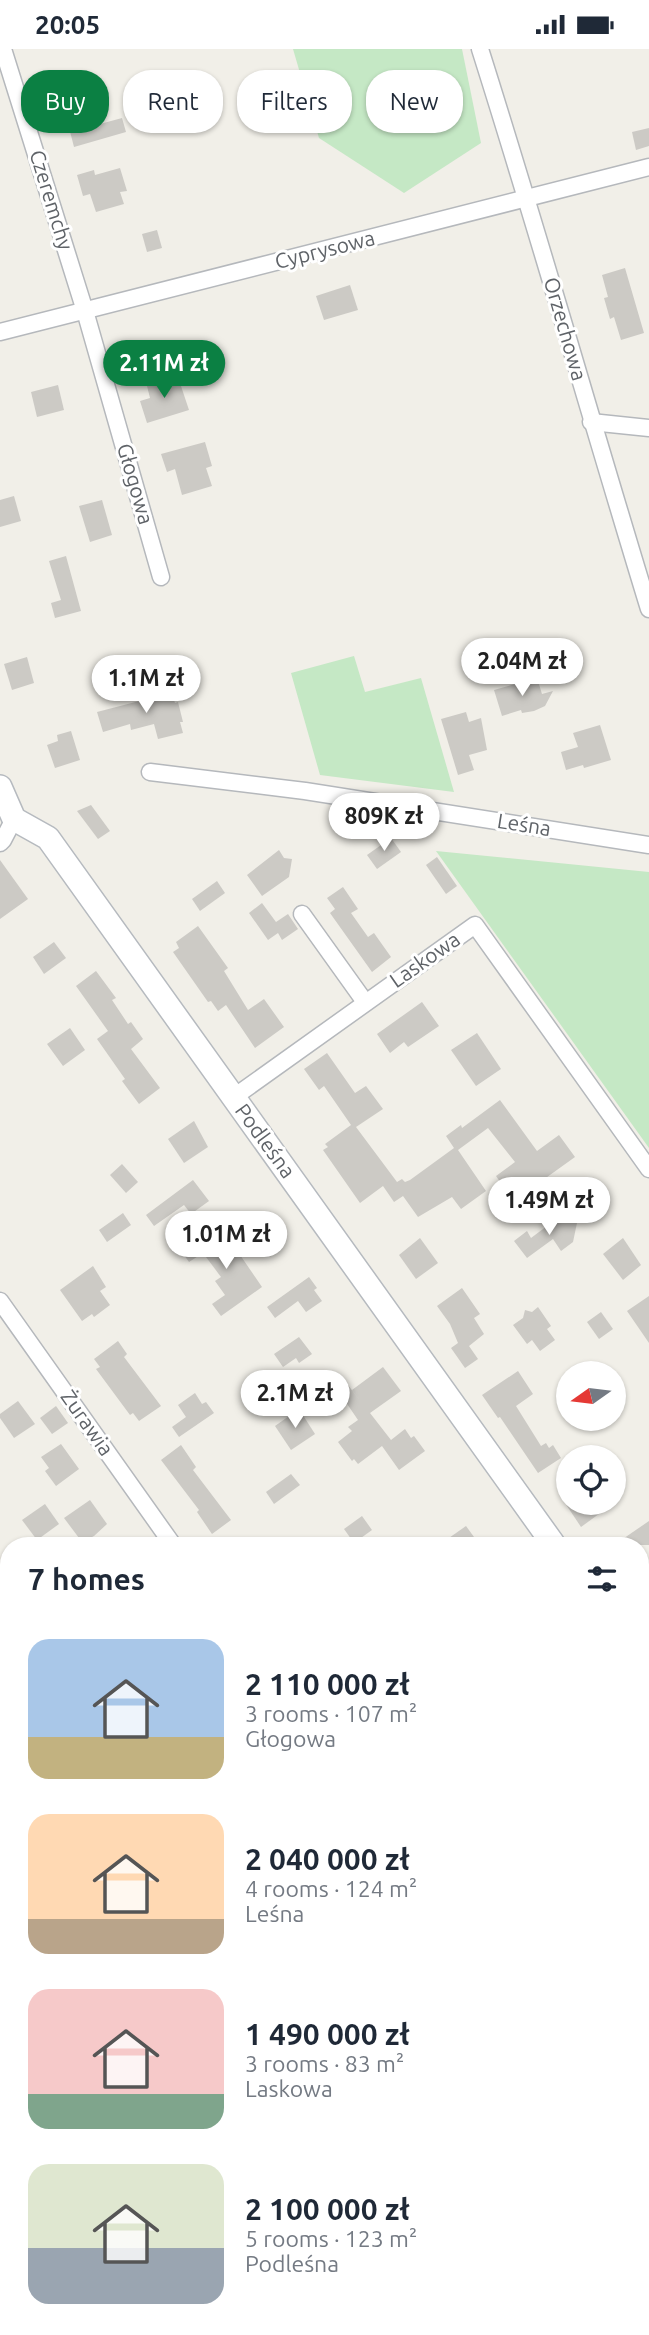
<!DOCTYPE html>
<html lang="en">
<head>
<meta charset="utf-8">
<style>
  :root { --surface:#fff; --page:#f6f6f7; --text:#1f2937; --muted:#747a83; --accent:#0b8043 }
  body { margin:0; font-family:Ubuntu,sans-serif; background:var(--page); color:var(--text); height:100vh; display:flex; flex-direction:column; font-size:26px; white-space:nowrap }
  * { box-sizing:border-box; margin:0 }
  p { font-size:23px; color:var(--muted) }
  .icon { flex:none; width:38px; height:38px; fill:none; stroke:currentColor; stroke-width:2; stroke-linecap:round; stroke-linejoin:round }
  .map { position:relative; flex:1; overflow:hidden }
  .side { position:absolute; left:0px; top:1488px; width:649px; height:800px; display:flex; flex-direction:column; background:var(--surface); border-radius:28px 28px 0 0; box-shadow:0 2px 5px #0004 }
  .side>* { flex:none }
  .hud { position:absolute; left:21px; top:21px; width:607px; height:63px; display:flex; gap:14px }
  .needle { width:46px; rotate:256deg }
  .controls { position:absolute; left:556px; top:1312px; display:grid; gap:14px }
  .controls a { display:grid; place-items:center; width:70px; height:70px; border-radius:50%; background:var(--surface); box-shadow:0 2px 5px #0004; font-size:35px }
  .price { position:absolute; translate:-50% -60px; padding:0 16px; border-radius:24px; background:#fff; color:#222; font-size:23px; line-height:46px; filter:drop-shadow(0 2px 4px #0008) }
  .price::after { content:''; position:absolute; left:50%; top:42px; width:21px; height:16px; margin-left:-10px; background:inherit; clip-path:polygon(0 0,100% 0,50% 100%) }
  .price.on { background:var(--accent); color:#fff }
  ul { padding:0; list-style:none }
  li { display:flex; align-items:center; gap:21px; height:175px; padding:0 28px }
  li span { display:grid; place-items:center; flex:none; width:196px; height:140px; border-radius:21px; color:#555 }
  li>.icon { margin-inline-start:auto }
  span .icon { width:84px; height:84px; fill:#fffc; stroke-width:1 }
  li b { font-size:30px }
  h2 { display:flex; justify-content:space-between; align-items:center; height:84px; padding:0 28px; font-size:30px }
  .tag { padding:0 24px; border-radius:28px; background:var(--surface); box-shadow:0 2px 5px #0004; font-size:24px; line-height:63px }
  .tag.on { background:var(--accent); color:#fff }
  .status { display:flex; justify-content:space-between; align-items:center; height:49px; padding:0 35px; background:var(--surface); direction:ltr }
  .status svg { height:19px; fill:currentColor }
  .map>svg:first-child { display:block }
  .green { fill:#c5e8c5 }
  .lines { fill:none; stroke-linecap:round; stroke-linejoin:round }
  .stream { stroke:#aadaff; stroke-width:5 }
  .building { fill:#cccac5 }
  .street-casing { stroke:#b5b8bc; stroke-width:19 }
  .secondary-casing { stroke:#b6babf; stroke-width:26 }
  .street { stroke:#fff; stroke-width:16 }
  .secondary { stroke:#fff; stroke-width:23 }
  .labels { text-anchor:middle; stroke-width:6; stroke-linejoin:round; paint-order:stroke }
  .street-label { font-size:21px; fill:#5f6368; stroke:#fff }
</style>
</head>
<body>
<div class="status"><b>20:05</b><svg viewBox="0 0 49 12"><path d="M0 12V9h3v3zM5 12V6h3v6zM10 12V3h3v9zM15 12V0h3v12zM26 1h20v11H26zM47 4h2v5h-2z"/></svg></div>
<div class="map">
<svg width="649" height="2286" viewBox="0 0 649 2286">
  <rect width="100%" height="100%" fill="#f1efe8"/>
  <!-- green -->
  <g class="green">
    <path d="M 293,0 L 462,0 L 481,94 L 404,144 L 319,89 Z"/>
    <path d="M 354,607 L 365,643 L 421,629 L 454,743 L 320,726 L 291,624 Z"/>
    <path d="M 436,802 L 649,823 L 649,1099 Z"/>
  </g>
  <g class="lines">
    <!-- stream -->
    <path class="stream" d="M 0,2069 L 9,2064"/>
  </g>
  <!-- building -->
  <g class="building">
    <path d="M 278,25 L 283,42 L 265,47 L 261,30 Z"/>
    <path d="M 83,58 L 89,78 L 122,69 L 126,83 L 74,98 L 65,63 Z"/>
    <path d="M 649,79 L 649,97 L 636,101 L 632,83 Z"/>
    <path d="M 120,119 L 127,142 L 120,143 L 124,155 L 96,163 L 90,145 L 83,147 L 77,126 L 94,121 L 95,126 Z"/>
    <path d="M 157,181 L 162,199 L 147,203 L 142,185 Z"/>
    <path d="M 625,219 L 644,284 L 621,291 L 614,268 L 610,270 L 604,249 L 608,248 L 602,226 Z"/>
    <path d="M 350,236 L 358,261 L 324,271 L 316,247 Z"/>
    <path d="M 178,328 L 189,361 L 147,374 L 140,352 L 150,349 L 147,337 Z"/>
    <path d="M 58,336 L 64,361 L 37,368 L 31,343 Z"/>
    <path d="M 205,393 L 212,417 L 206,419 L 212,437 L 182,446 L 175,420 L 167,423 L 161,405 Z"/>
    <path d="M 14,447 L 21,472 L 0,478 L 0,451 Z"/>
    <path d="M 102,451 L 112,486 L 90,493 L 79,457 Z"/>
    <path d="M 66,507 L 81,562 L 55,569 L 51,554 L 61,551 L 49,512 Z"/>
    <path d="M 27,608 L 34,634 L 12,641 L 4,615 Z"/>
    <path d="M 537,629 L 542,645 L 553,642 L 545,657 L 534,662 L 522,664 L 521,661 L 502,667 L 494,641 Z"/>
    <path d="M 171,641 L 175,654 L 178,653 L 183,673 L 180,673 L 183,684 L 158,690 L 154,675 L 131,681 L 130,675 L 103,683 L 97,663 L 147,650 L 146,647 Z"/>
    <path d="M 466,663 L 469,673 L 481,669 L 487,701 L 469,706 L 474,721 L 458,726 L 441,670 Z"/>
    <path d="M 600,676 L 611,711 L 584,719 L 583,716 L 566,721 L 561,703 L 578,698 L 573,684 Z"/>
    <path d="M 71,682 L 80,711 L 55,719 L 47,696 L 58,692 L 57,686 Z"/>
    <path d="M 91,756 L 110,782 L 98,790 L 77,762 Z"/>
    <path d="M 391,789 L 401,803 L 377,820 L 367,806 Z"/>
    <path d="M 279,801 L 284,809 L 292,810 L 289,828 L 262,847 L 247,826 Z"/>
    <path d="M 437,808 L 457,837 L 446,845 L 426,816 Z"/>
    <path d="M 0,811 L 28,850 L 0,870 Z"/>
    <path d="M 217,832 L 225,844 L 200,862 L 192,850 Z"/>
    <path d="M 343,838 L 358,860 L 351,864 L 368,888 L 374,884 L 391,908 L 372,923 L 330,864 L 335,860 L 327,849 Z"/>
    <path d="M 262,854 L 276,873 L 288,865 L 298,880 L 282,891 L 278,884 L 268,891 L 249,864 Z"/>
    <path d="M 198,877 L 228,919 L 224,922 L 248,961 L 264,950 L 284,978 L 255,999 L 226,956 L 218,962 L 211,952 L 208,953 L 173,903 L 179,899 L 176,893 Z"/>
    <path d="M 54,893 L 66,909 L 44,925 L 33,908 Z"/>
    <path d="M 96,922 L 116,949 L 112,951 L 128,975 L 131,973 L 143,990 L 131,1000 L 160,1039 L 139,1055 L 122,1032 L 125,1030 L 97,990 L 108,982 L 76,937 Z"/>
    <path d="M 422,953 L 439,977 L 408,998 L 404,993 L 390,1004 L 377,985 Z"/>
    <path d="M 70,979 L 85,1001 L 63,1017 L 47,995 Z"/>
    <path d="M 477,984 L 501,1020 L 476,1037 L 451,1001 Z"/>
    <path d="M 327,1004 L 355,1044 L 366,1037 L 383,1060 L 356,1078 L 397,1133 L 402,1130 L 405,1133 L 410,1131 L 454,1099 L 446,1087 L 461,1076 L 462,1079 L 500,1051 L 537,1102 L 559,1086 L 575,1108 L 536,1136 L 540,1143 L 518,1159 L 496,1127 L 515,1113 L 488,1079 L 458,1101 L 486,1142 L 461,1160 L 452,1148 L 418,1168 L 403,1147 L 394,1153 L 383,1137 L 360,1154 L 323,1101 L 328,1098 L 325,1095 L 351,1076 L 324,1037 L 319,1041 L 304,1020 Z"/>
    <path d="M 194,1072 L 208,1098 L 184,1114 L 168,1090 Z"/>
    <path d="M 122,1115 L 138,1133 L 126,1144 L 110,1126 Z"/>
    <path d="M 193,1131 L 209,1152 L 191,1165 L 184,1156 L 154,1177 L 146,1166 Z"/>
    <path d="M 123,1164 L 131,1176 L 107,1193 L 99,1181 Z"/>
    <path d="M 563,1165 L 569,1173 L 577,1174 L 573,1193 L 561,1202 L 553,1190 L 527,1209 L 514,1192 L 527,1182 L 531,1189 Z"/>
    <path d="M 230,1185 L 239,1198 L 236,1200 L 262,1238 L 221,1267 L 212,1255 L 225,1246 L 215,1232 L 221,1228 L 203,1204 L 189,1213 L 179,1199 L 196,1186 L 206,1201 Z"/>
    <path d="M 420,1189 L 438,1214 L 416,1230 L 399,1206 Z"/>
    <path d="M 623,1189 L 641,1216 L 623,1231 L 603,1205 Z"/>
    <path d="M 93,1217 L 106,1238 L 100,1242 L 110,1256 L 94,1268 L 92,1265 L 82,1272 L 60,1241 Z"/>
    <path d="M 309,1228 L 317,1239 L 314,1241 L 322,1252 L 306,1263 L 298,1252 L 275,1269 L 267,1258 Z"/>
    <path d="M 462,1239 L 480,1265 L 474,1269 L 484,1285 L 469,1297 L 478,1310 L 465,1319 L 451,1299 L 458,1294 L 450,1275 L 437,1257 Z"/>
    <path d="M 649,1247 L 649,1294 L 627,1262 Z"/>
    <path d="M 538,1258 L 551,1277 L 547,1280 L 555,1291 L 540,1302 L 532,1291 L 527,1295 L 513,1276 L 523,1269 L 525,1261 L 532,1263 Z"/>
    <path d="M 601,1263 L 613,1280 L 599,1290 L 587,1273 Z"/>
    <path d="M 299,1288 L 312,1305 L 299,1314 L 296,1309 L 283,1318 L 274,1305 Z"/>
    <path d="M 118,1292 L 127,1305 L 124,1308 L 161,1357 L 139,1372 L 133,1364 L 130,1366 L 96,1320 L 100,1318 L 94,1310 Z"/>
    <path d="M 383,1318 L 401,1342 L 370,1364 L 391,1391 L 405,1380 L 411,1389 L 414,1387 L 425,1402 L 399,1421 L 382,1397 L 358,1415 L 354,1410 L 352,1412 L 338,1393 L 352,1382 L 348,1378 L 358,1371 L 339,1343 L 348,1336 L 361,1353 L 352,1341 Z"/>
    <path d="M 518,1322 L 533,1345 L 516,1357 L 541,1397 L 546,1394 L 549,1399 L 553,1396 L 561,1409 L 538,1424 L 500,1368 L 498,1369 L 482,1346 Z"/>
    <path d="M 195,1344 L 202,1355 L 206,1353 L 214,1364 L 179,1388 L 172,1378 L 186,1368 L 178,1356 Z"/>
    <path d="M 18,1352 L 35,1375 L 14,1389 L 0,1369 L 0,1365 Z"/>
    <path d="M 56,1357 L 68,1374 L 52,1385 L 40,1369 Z"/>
    <path d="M 299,1360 L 315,1385 L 291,1401 L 275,1377 Z"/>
    <path d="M 61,1395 L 79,1420 L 56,1437 L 45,1422 L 49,1419 L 41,1408 Z"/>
    <path d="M 181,1396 L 196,1418 L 193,1421 L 231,1471 L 212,1485 L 197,1463 L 199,1461 L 161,1411 Z"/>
    <path d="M 291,1425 L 300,1436 L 274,1455 L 266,1443 Z"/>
    <path d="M 90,1451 L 107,1475 L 94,1487 L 82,1493 L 64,1469 Z"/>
    <path d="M 565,1454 L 614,1454 L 581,1478 Z"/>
    <path d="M 45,1455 L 59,1475 L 37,1491 L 22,1471 Z"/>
    <path d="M 362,1467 L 372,1481 L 354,1494 L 344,1480 Z"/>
    <path d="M 649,1472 L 649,1496 L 614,1496 Z"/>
    <path d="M 466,1477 L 474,1488 L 463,1496 L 439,1496 Z"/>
  </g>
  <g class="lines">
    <defs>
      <g id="street">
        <path d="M 3,0 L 85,262 L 161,528"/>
        <path d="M 480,0 C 539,186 592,374 649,560"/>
        <path d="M 0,283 L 649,118"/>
        <path d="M 591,373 L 649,379"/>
        <path d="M 150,723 L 305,742 L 649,796"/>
        <path d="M 0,794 L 3,791 L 14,770"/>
        <path d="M 302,865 L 365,953"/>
        <path d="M 234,1048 L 475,876 L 649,1120"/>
        <path d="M 0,1252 L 173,1496"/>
        <path d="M 0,1763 L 9,1775"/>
        <path d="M 0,1899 L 9,1893"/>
        <path d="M 640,2153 L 649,2165"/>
        <path d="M 370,2278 L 375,2286"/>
      </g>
      <g id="secondary">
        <path d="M 0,738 L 14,770 L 48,789 L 554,1496"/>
        <path d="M 640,1616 L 649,1628"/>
      </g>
    </defs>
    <!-- street casing -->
    <use href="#street" class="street-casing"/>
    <!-- secondary casing -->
    <use href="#secondary" class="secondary-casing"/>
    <!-- street -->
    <use href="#street" class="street"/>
    <!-- secondary -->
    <use href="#secondary" class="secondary"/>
  </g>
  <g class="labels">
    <!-- street labels -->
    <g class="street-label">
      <text transform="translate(51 151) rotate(73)" y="7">Czeremchy</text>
      <text transform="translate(325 201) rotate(-14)" y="7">Cyprysowa</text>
      <text transform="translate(565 280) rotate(74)" y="7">Orzechowa</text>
      <text transform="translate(135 435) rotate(74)" y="7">Głogowa</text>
      <text transform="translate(524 776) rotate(9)" y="7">Leśna</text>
      <text transform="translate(425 911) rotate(-35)" y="7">Laskowa</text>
      <text transform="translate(265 1092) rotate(54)" y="7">Podleśna</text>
      <text transform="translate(87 1374) rotate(55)" y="7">Żurawia</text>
    </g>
  </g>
</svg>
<div class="controls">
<a><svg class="needle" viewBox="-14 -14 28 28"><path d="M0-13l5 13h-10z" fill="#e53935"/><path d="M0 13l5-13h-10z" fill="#747a83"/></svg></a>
<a><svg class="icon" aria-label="locate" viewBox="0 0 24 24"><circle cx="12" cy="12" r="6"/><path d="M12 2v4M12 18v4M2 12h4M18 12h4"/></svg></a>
</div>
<b class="price on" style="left:164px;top:351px">2.11M zł</b>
<b class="price" style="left:522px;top:649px">2.04M zł</b>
<b class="price" style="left:146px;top:666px">1.1M zł</b>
<b class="price" style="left:384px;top:804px">809K zł</b>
<b class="price" style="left:549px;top:1188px">1.49M zł</b>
<b class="price" style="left:226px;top:1222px">1.01M zł</b>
<b class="price" style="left:295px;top:1381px">2.1M zł</b>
<div class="hud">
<a class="tag on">Buy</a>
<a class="tag">Rent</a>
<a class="tag">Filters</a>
<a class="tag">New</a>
</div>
<section class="side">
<h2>7 homes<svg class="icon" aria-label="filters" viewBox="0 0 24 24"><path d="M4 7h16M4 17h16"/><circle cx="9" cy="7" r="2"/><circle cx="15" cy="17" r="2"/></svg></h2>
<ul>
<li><span style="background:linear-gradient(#a9c7e8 70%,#c2b280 0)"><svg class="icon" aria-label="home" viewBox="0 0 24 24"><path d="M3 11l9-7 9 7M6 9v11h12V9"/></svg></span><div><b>2 110 000 zł</b><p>3 rooms · 107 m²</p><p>Głogowa</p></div></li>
<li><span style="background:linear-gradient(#ffd9b3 75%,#b9a48a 0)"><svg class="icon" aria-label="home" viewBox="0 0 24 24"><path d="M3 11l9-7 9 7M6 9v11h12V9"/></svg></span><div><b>2 040 000 zł</b><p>4 rooms · 124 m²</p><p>Leśna</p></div></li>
<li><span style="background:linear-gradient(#f6c9c9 75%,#7fa58c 0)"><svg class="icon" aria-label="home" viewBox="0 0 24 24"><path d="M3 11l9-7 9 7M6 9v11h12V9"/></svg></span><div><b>1 490 000 zł</b><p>3 rooms · 83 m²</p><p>Laskowa</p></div></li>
<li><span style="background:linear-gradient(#dfe7d0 60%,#9aa5b1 0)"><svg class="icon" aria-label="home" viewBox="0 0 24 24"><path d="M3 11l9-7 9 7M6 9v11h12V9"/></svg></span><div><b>2 100 000 zł</b><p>5 rooms · 123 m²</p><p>Podleśna</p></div></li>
</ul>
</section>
</div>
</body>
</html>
